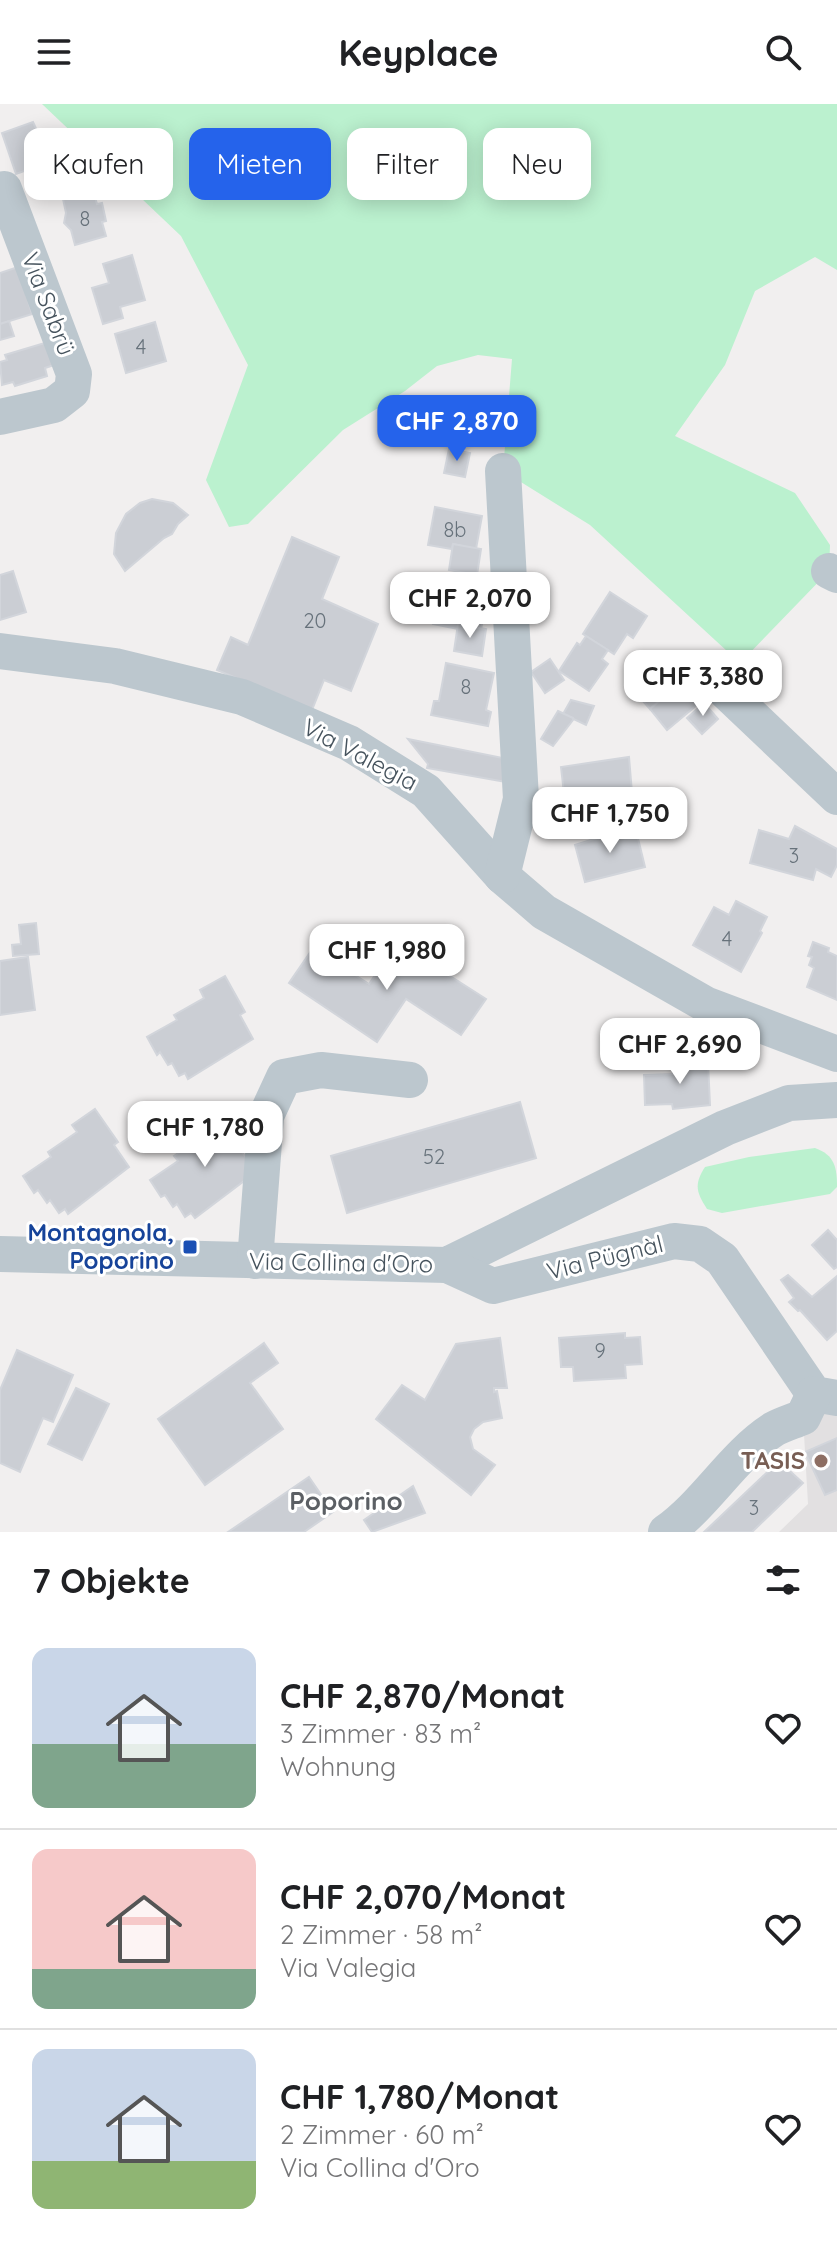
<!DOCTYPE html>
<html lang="de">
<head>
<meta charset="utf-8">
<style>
  :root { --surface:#fff; --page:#f6f6f6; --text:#202124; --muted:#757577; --line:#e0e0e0; --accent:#2563eb }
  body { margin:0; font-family:Quicksand,sans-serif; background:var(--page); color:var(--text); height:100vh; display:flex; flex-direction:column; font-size:30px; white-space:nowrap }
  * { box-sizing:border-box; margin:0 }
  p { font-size:26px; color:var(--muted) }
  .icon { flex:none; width:44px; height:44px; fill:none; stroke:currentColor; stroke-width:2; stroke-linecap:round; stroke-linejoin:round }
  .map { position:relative; height:1428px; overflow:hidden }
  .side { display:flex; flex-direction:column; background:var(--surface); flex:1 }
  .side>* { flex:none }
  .guide { position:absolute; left:24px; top:24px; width:790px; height:72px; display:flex; gap:16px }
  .price { position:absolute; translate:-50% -68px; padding:0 18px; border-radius:16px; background:#fff; color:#222; font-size:26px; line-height:52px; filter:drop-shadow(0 2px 4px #0008) }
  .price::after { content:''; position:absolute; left:50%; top:48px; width:24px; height:18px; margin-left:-12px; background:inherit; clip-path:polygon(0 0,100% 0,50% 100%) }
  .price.selected { background:var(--accent); color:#fff }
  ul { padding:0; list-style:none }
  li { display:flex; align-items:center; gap:24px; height:200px; padding:0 32px }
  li+li { border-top:2px solid var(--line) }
  li span { display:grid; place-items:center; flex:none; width:224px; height:160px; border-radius:16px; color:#555 }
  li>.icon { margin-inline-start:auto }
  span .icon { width:96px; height:96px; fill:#fffc; stroke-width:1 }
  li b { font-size:34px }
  h2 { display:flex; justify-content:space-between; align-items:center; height:96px; padding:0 32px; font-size:34px }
  .tag { padding:0 28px; border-radius:16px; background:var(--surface); box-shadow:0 4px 20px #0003; font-size:28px; line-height:72px }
  .tag.selected { background:var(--accent); color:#fff }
  header { display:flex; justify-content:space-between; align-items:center; height:104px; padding:0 32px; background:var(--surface); font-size:36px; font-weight:700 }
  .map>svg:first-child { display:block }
  .education { fill:#e2e0e1 }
  .green { fill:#bbf1cf }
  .building { fill:#cbced4; stroke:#d2d5db; stroke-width:2 }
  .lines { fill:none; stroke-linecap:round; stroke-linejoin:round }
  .minor { stroke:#bcc7ce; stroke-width:36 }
  .transit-dot { fill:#1a4fb4; stroke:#fff; stroke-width:3 }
  .education-dot { fill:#8d6e63; stroke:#fff; stroke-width:3 }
  .labels { text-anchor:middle; stroke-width:6; stroke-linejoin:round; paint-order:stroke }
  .number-label { font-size:20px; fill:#67727b }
  .street-label { font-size:24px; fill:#46535d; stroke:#fff }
  .transit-label { font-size:24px; font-weight:bold; fill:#164399; stroke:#fff; text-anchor:end }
  .education-label { font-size:24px; font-weight:bold; fill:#785e54; stroke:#fff; text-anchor:end }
  .neighbourhood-label { font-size:26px; font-weight:bold; fill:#5b5f64; stroke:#fff }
</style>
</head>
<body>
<header><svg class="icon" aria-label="menu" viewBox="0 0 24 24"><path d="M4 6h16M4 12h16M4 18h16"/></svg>Keyplace<svg class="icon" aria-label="search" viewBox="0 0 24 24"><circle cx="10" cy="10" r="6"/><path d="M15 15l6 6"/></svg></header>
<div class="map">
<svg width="837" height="1428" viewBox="0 0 837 1428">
  <rect width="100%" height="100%" fill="#f1efef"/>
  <!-- education -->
  <path class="education" d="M 837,1294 L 837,1428 L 779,1428 L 808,1400 L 803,1313 Z"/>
  <!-- green -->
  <g class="green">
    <path d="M 42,0 L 837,0 L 837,166 L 815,153 L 755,187 L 725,261 L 675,332 L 795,389 L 830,441 L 829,467 L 740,559 L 590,421 L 503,367 L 512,255 L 478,251 L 437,262 L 405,287 L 343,326 L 248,420 L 229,423 L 206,376 L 248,261 L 181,132 Z"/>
    <path d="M 815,1044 C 835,1051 837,1064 837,1083 L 830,1090 L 722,1109 L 707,1105 C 696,1088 694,1080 705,1063 L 749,1053 Z"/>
  </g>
  <!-- building -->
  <g class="building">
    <path d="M 33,18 L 45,44 L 43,46 L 47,59 L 16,70 L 2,29 Z"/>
    <path d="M 93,87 L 97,100 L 102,99 L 106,117 L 102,118 L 106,132 L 75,141 L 71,126 L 64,119 L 66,109 L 63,95 Z"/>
    <path d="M 132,151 L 145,196 L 120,203 L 123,214 L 103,220 L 92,184 L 109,179 L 103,160 Z"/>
    <path d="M 18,163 L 32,210 L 0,220 L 0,169 Z"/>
    <path d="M 9,217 L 14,232 L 0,236 L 0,220 Z"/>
    <path d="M 155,218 L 166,257 L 126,269 L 115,230 Z"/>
    <path d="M 48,238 L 54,261 L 45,264 L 47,272 L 15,282 L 13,278 L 2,281 L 0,258 L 7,256 L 5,251 Z"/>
    <path d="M 449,345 L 470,349 L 465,373 L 444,369 Z"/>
    <path d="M 152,395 L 173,399 L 188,411 L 178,420 L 172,430 L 164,434 L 125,467 L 114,450 L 116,429 L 126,410 L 140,399 Z"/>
    <path d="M 435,403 L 482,412 L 476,445 L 453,440 L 452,445 L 428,441 Z"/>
    <path d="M 292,433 L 339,453 L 322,495 L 378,520 L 351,587 L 324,576 L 312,606 L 217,566 L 231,533 L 248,541 Z"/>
    <path d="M 453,440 L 481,445 L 477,471 L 449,466 Z"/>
    <path d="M 13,467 L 26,508 L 0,516 L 0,471 Z"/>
    <path d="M 441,481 L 488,490 L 481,525 L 458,520 L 458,525 L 433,520 Z"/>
    <path d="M 610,488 L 647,512 L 633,534 L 627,530 L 614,550 L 583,530 Z"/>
    <path d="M 458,520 L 486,525 L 482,552 L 454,547 Z"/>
    <path d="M 586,532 L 608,546 L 602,555 L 608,560 L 589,587 L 559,567 L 577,539 L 580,541 Z"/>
    <path d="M 673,548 L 691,570 L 650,605 L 635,588 L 645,579 L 641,575 Z"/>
    <path d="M 550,555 L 564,576 L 545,589 L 531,568 Z"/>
    <path d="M 446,559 L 494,569 L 486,606 L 491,608 L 488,622 L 431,611 L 434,597 L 439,597 Z"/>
    <path d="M 691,570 L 709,591 L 667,626 L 650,605 Z"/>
    <path d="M 571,596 L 594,602 L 586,621 L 563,610 Z"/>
    <path d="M 704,599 L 718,615 L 702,630 L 687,614 Z"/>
    <path d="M 558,607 L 573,614 L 573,616 L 553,642 L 541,635 Z"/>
    <path d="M 408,635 L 503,654 L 506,678 L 427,664 L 428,660 Z"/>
    <path d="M 629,653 L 632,689 L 565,698 L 561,663 Z"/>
    <path d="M 635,722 L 645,763 L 585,778 L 575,741 Z"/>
    <path d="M 795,722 L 837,745 L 837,761 L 831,773 L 816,765 L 813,776 L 750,759 L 759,726 L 789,735 Z"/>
    <path d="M 736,797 L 767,813 L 760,827 L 762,829 L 741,868 L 693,841 L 714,803 L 729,811 Z"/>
    <path d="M 36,819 L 39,850 L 13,852 L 12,841 L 21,840 L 19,821 Z"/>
    <path d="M 397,838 L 486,895 L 461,931 L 406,895 L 377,938 L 289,879 L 313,844 L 369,880 Z"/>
    <path d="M 813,838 L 829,844 L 828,848 L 837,852 L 837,896 L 807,883 L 814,864 L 809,861 L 812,853 L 808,852 Z"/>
    <path d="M 28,853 L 35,906 L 0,911 L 0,857 Z"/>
    <path d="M 225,872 L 245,908 L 240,911 L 253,935 L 188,975 L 185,969 L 179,972 L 172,959 L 168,961 L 160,948 L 157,951 L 147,933 L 177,916 L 174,911 L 204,894 L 200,886 Z"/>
    <path d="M 708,958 L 710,1001 L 673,1005 L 672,1000 L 645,1001 L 644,971 L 673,970 L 672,959 Z"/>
    <path d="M 520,998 L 536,1054 L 347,1109 L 331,1052 Z"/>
    <path d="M 95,1005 L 118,1038 L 114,1041 L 129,1063 L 68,1110 L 65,1105 L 59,1109 L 50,1096 L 47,1099 L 38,1086 L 34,1089 L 23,1072 L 51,1053 L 48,1048 L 77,1028 L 72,1021 Z"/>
    <path d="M 222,1009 L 245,1042 L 240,1045 L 256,1068 L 195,1114 L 191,1109 L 185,1113 L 177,1100 L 173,1103 L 165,1091 L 161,1093 L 150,1076 L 178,1057 L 174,1052 L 203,1032 L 198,1025 Z"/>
    <path d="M 828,1126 L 837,1136 L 837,1163 L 834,1165 L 812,1141 Z"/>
    <path d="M 788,1171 L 812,1193 L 837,1172 L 837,1227 L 827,1236 L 800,1206 L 798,1207 L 789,1198 L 794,1194 L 781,1176 Z"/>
    <path d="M 625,1229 L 625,1234 L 640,1233 L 642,1260 L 625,1261 L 626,1274 L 574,1277 L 573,1263 L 561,1263 L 559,1234 Z"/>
    <path d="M 500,1234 L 507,1284 L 494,1284 L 494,1288 L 497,1287 L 502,1314 L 483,1318 L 474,1325 L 470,1333 L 473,1345 L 495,1361 L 471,1391 L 376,1315 L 402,1281 L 425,1296 L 456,1240 Z"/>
    <path d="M 264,1239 L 278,1259 L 250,1279 L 283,1325 L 205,1381 L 158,1315 Z"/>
    <path d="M 17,1246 L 73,1271 L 53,1318 L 43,1314 L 20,1368 L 0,1359 L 0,1286 Z"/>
    <path d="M 76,1284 L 109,1300 L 82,1356 L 48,1340 Z"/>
    <path d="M 837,1334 L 837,1386 L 825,1391 L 805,1348 Z"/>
    <path d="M 779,1357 L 803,1379 L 752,1428 L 704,1428 Z"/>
    <path d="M 309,1373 L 333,1408 L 304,1428 L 228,1428 Z"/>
    <path d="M 413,1382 L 425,1409 L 372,1428 L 364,1416 Z"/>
  </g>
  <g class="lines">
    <!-- minor -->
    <g class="minor">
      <path d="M 0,313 L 54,301 L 72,287 L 74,270 L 4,85"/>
      <path d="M 829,467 L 837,471"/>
      <path d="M 0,547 L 115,562 L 242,593 L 349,639 L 426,687 L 502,772 L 544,808 L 705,900 L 837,950"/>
      <path d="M 721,583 L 837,693"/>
      <path d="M 502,772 L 521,695 L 503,367"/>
      <path d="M 0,1150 L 447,1161 L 725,1024 L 789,999 L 837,996"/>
      <path d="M 255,1157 L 266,1012 L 284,973 L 321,966 L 410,976"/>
      <path d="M 447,1161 L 493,1182 L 674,1137 L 700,1140 L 722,1155 L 814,1290 L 837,1294"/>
      <path d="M 666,1428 C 707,1399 732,1352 774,1325 C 783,1320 794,1317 803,1313 L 814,1290"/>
    </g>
  </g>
  <!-- markers -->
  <rect class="transit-dot" x="182" y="1135" width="16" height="16" rx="4"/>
  <circle class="education-dot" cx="821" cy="1357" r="8"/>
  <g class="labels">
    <!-- number labels -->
    <g class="number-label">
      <text x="85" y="122">8</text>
      <text x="141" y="250">4</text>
      <text x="455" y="433">8b</text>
      <text x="315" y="524">20</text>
      <text x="466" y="590">8</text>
      <text x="794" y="759">3</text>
      <text x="727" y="842">4</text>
      <text x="434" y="1060">52</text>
      <text x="600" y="1254">9</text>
      <text x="754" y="1411">3</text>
    </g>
    <!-- street labels -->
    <g class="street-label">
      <text transform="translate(48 200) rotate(69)" y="8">Via Sabrü</text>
      <text transform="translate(360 651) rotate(28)" y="8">Via Valegia</text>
      <text transform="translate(605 1154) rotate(-14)" y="8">Via Pügnàl</text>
      <text transform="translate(341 1159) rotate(1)" y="8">Via Collina d'Oro</text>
    </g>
    <!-- transit labels -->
    <g class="transit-label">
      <text x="174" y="1137">Montagnola,<tspan x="174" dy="28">Poporino</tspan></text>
    </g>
    <!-- education labels -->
    <g class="education-label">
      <text x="805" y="1365">TASIS</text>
    </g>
    <!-- neighbourhood labels -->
    <g class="neighbourhood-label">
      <text x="346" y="1406">Poporino</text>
    </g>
  </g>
</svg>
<b class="price selected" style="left:457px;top:359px">CHF 2,870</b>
<b class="price" style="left:470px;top:536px">CHF 2,070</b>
<b class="price" style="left:703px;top:614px">CHF 3,380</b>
<b class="price" style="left:610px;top:751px">CHF 1,750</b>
<b class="price" style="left:387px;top:888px">CHF 1,980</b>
<b class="price" style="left:680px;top:982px">CHF 2,690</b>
<b class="price" style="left:205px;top:1065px">CHF 1,780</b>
<div class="guide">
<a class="tag">Kaufen</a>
<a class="tag selected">Mieten</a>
<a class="tag">Filter</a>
<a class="tag">Neu</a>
</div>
</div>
<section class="side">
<h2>7 Objekte<svg class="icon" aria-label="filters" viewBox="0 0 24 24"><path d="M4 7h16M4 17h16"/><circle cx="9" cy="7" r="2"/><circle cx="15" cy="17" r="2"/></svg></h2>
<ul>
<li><span style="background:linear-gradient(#c9d6e8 60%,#7fa58c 0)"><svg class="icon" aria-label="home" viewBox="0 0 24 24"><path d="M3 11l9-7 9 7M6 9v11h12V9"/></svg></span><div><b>CHF 2,870/Monat</b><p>3 Zimmer · 83 m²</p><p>Wohnung</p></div><svg class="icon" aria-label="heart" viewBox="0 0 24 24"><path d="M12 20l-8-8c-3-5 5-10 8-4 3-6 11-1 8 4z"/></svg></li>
<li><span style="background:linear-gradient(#f6c9c9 75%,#7fa58c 0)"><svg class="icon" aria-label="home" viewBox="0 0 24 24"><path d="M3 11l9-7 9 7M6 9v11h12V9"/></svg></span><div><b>CHF 2,070/Monat</b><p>2 Zimmer · 58 m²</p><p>Via Valegia</p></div><svg class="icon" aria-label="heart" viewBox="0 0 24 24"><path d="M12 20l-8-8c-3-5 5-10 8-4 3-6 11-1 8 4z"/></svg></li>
<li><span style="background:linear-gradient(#c9d6e8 70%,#8fb573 0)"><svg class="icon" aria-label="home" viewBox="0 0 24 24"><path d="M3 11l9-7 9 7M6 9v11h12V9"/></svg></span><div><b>CHF 1,780/Monat</b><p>2 Zimmer · 60 m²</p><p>Via Collina d'Oro</p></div><svg class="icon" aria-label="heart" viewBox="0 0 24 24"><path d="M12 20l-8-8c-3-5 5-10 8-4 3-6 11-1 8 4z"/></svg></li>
</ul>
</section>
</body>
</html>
